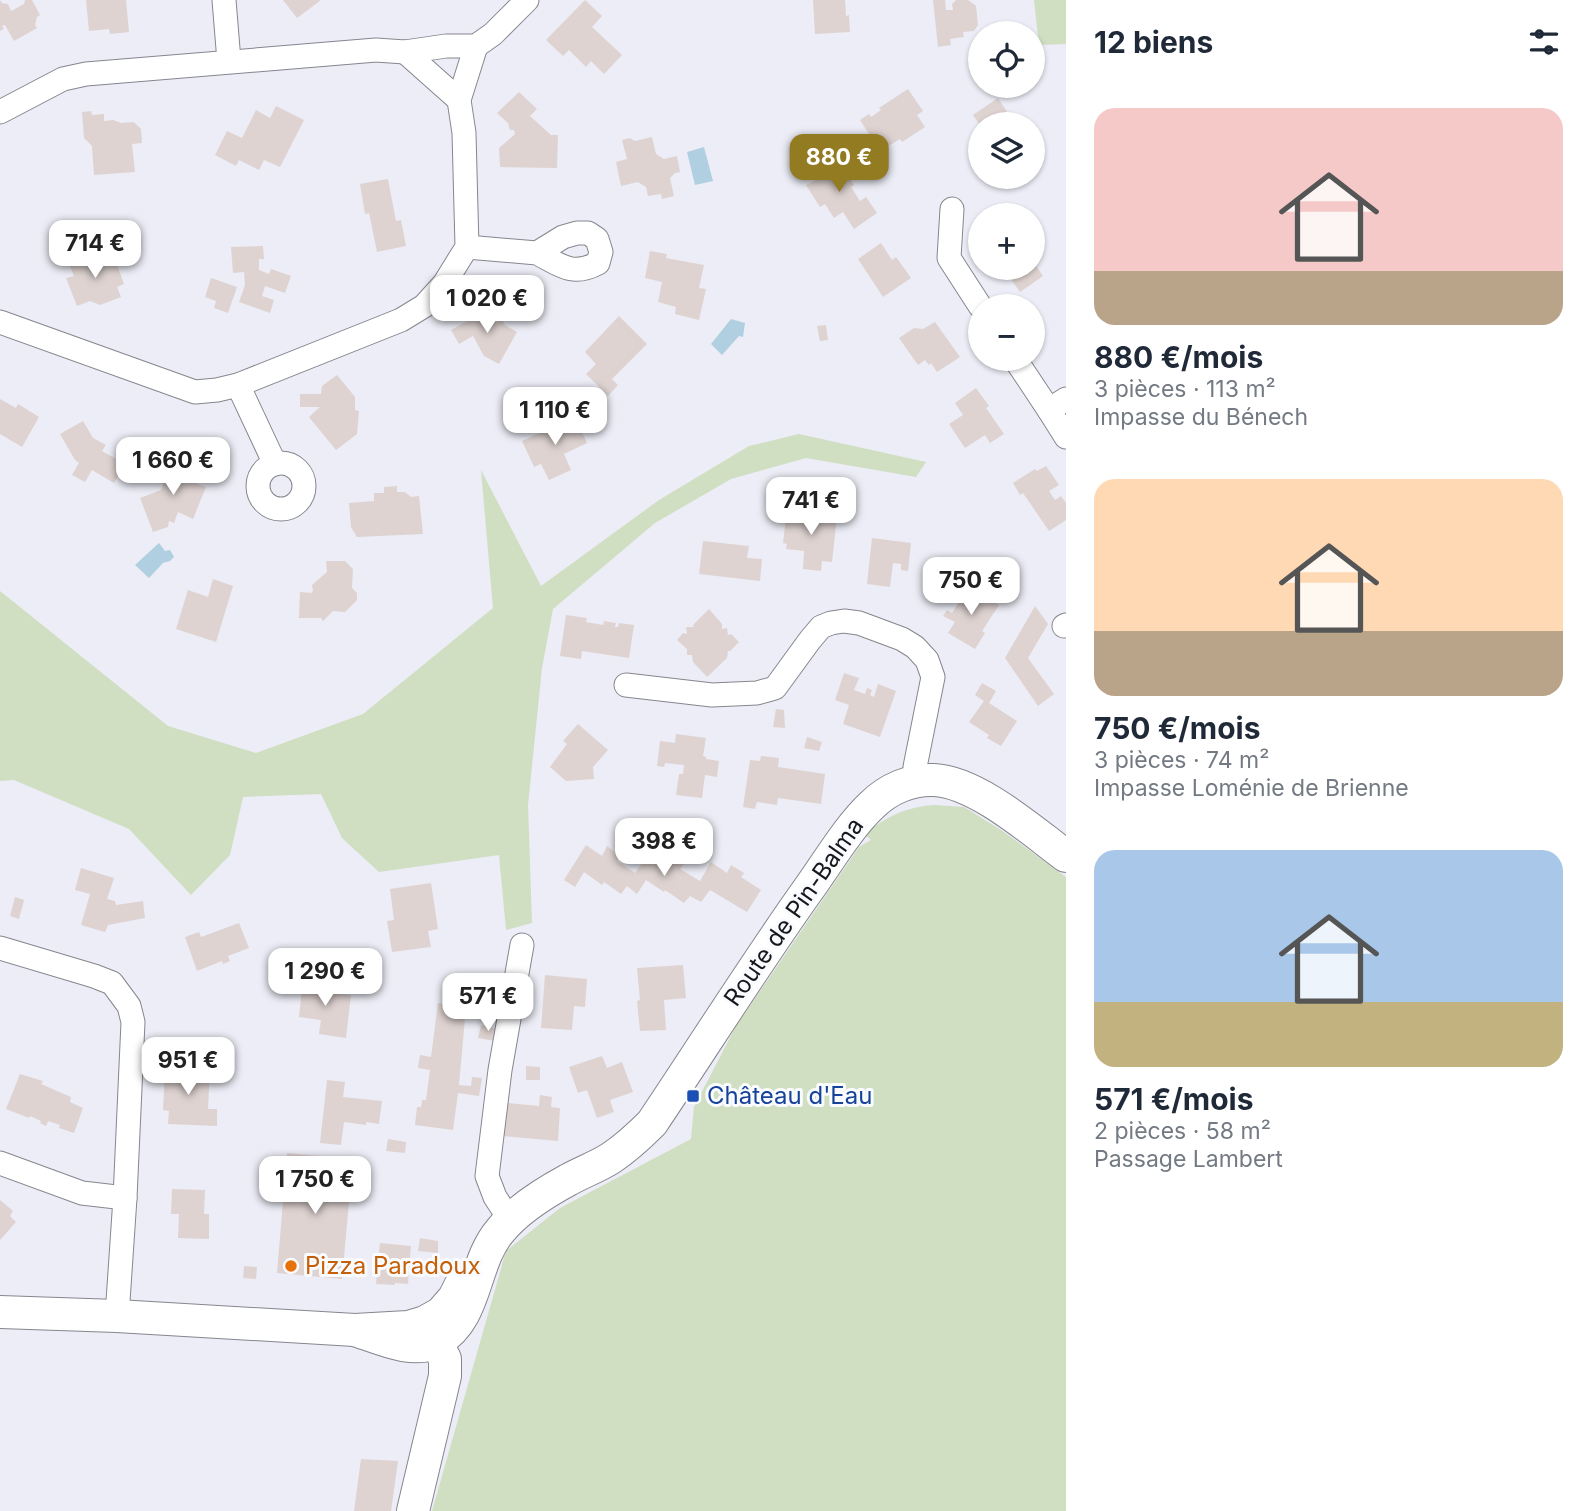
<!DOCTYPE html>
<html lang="fr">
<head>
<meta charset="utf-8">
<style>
  :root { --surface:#fff; --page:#f2f2f3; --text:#1f2937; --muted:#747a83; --accent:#927b21 }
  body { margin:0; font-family:Inter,sans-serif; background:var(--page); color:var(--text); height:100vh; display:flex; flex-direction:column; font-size:26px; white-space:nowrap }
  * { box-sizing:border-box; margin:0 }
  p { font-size:23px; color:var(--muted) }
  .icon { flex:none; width:38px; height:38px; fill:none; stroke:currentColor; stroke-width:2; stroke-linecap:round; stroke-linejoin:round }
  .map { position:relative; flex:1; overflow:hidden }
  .details { display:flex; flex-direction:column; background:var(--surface); width:525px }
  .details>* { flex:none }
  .buttons { position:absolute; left:968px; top:21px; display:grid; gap:14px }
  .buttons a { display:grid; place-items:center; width:77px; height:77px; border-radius:50%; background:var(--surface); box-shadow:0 2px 5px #0004; font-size:35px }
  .price { position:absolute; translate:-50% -60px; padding:0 16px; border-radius:14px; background:#fff; color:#222; font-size:23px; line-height:46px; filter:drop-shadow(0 2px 4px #0008) }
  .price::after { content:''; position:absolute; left:50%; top:42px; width:21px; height:16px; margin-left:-10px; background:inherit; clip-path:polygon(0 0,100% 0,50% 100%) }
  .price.active { background:var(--accent); color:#fff }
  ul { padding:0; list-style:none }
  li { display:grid; align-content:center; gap:14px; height:371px; padding:0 28px }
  li span { display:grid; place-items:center; height:217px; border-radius:21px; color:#555 }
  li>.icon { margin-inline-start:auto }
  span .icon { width:126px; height:126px; fill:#fffc; stroke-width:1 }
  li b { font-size:30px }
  h2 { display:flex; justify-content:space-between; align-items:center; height:84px; padding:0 28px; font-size:30px }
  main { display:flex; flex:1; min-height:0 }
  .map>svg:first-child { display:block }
  .green { fill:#d0dec2 }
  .water { fill:#b0d0e1 }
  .building { fill:#ded3d1 }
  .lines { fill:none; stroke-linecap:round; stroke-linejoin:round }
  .street-casing { stroke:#85868e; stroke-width:25 }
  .secondary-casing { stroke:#85868e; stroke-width:34 }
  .street { stroke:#fff; stroke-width:23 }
  .secondary { stroke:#fff; stroke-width:32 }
  .transit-dot { fill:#1a4fb4; stroke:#fafbfe; stroke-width:2.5 }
  .food-dot { fill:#e8710a; stroke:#fafbfe; stroke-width:2.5 }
  .labels { text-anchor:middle; stroke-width:6; stroke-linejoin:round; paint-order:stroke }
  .street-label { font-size:24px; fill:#18181b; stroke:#fafbfe }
  .transit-label { font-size:24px; fill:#164399; stroke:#fafbfe; text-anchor:start }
  .food-label { font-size:24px; fill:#c56008; stroke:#fafbfe; text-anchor:start }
</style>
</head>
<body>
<main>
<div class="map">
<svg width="1066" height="1511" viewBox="0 0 1066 1511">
  <rect width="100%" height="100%" fill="#ecedf6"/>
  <!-- green -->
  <g class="green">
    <path d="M 1034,0 L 1066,0 L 1066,44 L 1039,45 Z"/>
    <path d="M 799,434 L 926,462 L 916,477 L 806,458 L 731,479 L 655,523 L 553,609 L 542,668 L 528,805 L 532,923 L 506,930 L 499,855 L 379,872 L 342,838 L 321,794 L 243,797 L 230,855 L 191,895 L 129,829 L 14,780 L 0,781 L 0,591 L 168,726 L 256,753 L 363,714 L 493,608 L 481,470 L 541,586 L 659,500 L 749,446 Z"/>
    <path d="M 934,805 L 964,807 L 1001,830 L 1066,877 L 1066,1511 L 432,1511 L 506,1251 L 560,1208 L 691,1139 L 694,1107 L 736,1026 L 859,847 L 871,840 L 864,834 C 889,816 902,808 934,805 Z"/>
  </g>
  <!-- water -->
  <g class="water">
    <path d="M 704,147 L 713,181 L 695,185 L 687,152 Z"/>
    <path d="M 731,319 L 745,323 L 743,337 L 739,336 L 722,355 L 711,344 Z"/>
    <path d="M 159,543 L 165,551 L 170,550 L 174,557 L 170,561 L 163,563 L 149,578 L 135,565 Z"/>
  </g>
  <!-- building -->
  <g class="building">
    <path d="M 0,0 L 2,3 L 8,4 L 11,11 L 24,4 L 25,0 L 32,0 L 40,15 L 37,17 L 35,25 L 37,28 L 14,41 L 5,25 L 2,26 L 4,29 L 0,31 Z"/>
    <path d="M 86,0 L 126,0 L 129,32 L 110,34 L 109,29 L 89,31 Z"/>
    <path d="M 283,0 L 321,0 L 297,18 Z"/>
    <path d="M 585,0 L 602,16 L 592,27 L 622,55 L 604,74 L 591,61 L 586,67 L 569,50 L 563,56 L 546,40 Z"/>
    <path d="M 813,0 L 845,0 L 846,16 L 849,15 L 850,32 L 815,34 Z"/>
    <path d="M 933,0 L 945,0 L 946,10 L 953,10 L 952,4 L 956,0 L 968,0 L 976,6 L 978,25 L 974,31 L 963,32 L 964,37 L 950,39 L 951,45 L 938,47 Z"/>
    <path d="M 908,89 L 923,111 L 917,115 L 925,127 L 902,142 L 900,139 L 880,151 L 860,120 L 869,114 L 871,117 L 881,110 L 879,108 Z"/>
    <path d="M 519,92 L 537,109 L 530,116 L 551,135 L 558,135 L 557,168 L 500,167 L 499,148 L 515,134 L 514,130 L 510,130 L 508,123 L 497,113 Z"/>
    <path d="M 998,98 L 1015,124 L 979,124 L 973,115 Z"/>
    <path d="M 276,106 L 304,120 L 280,167 L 264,160 L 259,170 L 239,160 L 236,166 L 215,155 L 227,131 L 242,138 L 256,110 L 270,118 Z"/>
    <path d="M 91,111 L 92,115 L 104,114 L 104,121 L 113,120 L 121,123 L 134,122 L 141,129 L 142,143 L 132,144 L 135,172 L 94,175 L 92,146 L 84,138 L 82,112 Z"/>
    <path d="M 652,137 L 656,154 L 664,159 L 677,156 L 680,172 L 675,173 L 670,178 L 674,196 L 662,199 L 661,194 L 648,196 L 646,187 L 638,182 L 621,186 L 616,162 L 627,159 L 622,140 L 630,138 L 635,141 Z"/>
    <path d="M 827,160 L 833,169 L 841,164 L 854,185 L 851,187 L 860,201 L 866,197 L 877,213 L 854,229 L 843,212 L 834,218 L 825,204 L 820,207 L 806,185 L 816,180 L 810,171 Z"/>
    <path d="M 388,179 L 396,221 L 401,220 L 406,246 L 377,252 L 369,213 L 365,214 L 360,184 Z"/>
    <path d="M 121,225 L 122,233 L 107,234 L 106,226 Z"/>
    <path d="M 881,243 L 892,260 L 896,257 L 911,278 L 883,297 L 858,259 Z"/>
    <path d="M 263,246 L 264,259 L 259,259 L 259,270 L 269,274 L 271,269 L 291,276 L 285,293 L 265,286 L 262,296 L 274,300 L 270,313 L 239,302 L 245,285 L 244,272 L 233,273 L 231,247 Z"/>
    <path d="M 99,250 L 104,263 L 115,259 L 124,284 L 117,287 L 121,297 L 100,305 L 90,301 L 77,306 L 66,278 L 74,276 L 68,262 Z"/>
    <path d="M 650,251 L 667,254 L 666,258 L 704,265 L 699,288 L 706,289 L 699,320 L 675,314 L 676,307 L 658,302 L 662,282 L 645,278 Z"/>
    <path d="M 1032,260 L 1043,276 L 1020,292 L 1003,268 L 1032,268 Z"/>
    <path d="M 211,278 L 237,287 L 228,313 L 214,308 L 216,301 L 205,297 Z"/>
    <path d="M 489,309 L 496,323 L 502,319 L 505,325 L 517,332 L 499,364 L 484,356 L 473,336 L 459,344 L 451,330 Z"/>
    <path d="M 619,316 L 647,344 L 612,379 L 618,385 L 608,396 L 586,374 L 596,364 L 585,352 Z"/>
    <path d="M 935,322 L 960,357 L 937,372 L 931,363 L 929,365 L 925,360 L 918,365 L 899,338 L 914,328 L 923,329 Z"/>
    <path d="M 826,325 L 828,340 L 820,341 L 817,326 Z"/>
    <path d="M 337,375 L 355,397 L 355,410 L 359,411 L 357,434 L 336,450 L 309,417 L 320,407 L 300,407 L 300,394 L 321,394 L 322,386 Z"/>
    <path d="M 976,388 L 989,406 L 986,408 L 1004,434 L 990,443 L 985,435 L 965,448 L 949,424 L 963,415 L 955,403 Z"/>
    <path d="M 0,399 L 16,408 L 18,404 L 39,417 L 22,447 L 0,434 Z"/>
    <path d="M 575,417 L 587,443 L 564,454 L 571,470 L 549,480 L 541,464 L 534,467 L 522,441 Z"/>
    <path d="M 83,421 L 93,438 L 106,445 L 102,451 L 125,464 L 114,483 L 92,470 L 85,482 L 72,475 L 79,463 L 75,460 L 60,434 Z"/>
    <path d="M 175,454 L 192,462 L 185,479 L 206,487 L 193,519 L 178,512 L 174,523 L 169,521 L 168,527 L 153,532 L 140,498 L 161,490 Z"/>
    <path d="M 1046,466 L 1059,485 L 1049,491 L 1055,500 L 1061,496 L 1066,503 L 1066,520 L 1049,531 L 1023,493 L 1020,495 L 1013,483 L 1035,469 L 1037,471 Z"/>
    <path d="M 397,486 L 397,492 L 405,492 L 411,497 L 419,496 L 423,534 L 357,537 L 351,527 L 349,503 L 374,501 L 374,493 L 384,493 L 384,487 Z"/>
    <path d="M 787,510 L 837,516 L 832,562 L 822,561 L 821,571 L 803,569 L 804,551 L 786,549 L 787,544 L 783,543 Z"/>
    <path d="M 872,538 L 911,543 L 908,571 L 901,570 L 901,564 L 893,563 L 890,587 L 867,584 Z"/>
    <path d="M 703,541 L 749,546 L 747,558 L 762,559 L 760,581 L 699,574 Z"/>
    <path d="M 326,561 L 345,561 L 353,569 L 352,588 L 357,593 L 357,600 L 345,612 L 333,611 L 323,621 L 321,618 L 299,618 L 300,592 L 311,593 L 313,591 L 312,585 L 327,572 Z"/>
    <path d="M 213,579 L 233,586 L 216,642 L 176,629 L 188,590 L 208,597 Z"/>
    <path d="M 969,586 L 999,605 L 982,631 L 985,633 L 975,649 L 948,633 L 955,622 L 943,616 L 947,610 L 952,613 Z"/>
    <path d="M 1035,606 L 1048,624 L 1028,658 L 1054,694 L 1038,706 L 1005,658 Z"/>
    <path d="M 709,609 L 722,624 L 722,629 L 727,628 L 728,635 L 731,634 L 739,642 L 730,651 L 728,651 L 727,658 L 707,677 L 693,662 L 692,655 L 687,655 L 687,649 L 677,640 L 683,633 L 687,634 L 686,627 L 694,627 L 693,625 Z"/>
    <path d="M 566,615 L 587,618 L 586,622 L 603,625 L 604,621 L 616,623 L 615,627 L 618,627 L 619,623 L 634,625 L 629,658 L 582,651 L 581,659 L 560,656 Z"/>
    <path d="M 844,673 L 859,678 L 854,690 L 865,694 L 867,688 L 872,690 L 870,695 L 874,697 L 878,684 L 896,691 L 880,737 L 843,724 L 849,705 L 835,700 Z"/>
    <path d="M 982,683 L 996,691 L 989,703 L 1017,721 L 1001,746 L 987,738 L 989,735 L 969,722 L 984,701 L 975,695 Z"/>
    <path d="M 776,709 L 784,710 L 785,728 L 773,727 Z"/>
    <path d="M 578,724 L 608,750 L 593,767 L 594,779 L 566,781 L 550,767 L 567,744 L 563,741 Z"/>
    <path d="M 676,734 L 706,738 L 703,756 L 706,757 L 706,759 L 719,761 L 717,777 L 705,775 L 702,798 L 676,795 L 679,774 L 683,774 L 684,765 L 665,763 L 664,767 L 657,766 L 660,741 L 675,743 Z"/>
    <path d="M 807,737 L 822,742 L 819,751 L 804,748 Z"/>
    <path d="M 761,756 L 779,758 L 778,767 L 825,774 L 821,804 L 778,798 L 777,805 L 757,802 L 755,809 L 743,807 L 750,760 L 760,761 Z"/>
    <path d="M 586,845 L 602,856 L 607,846 L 620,856 L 617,861 L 635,873 L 648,854 L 664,865 L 670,854 L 684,864 L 680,869 L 700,881 L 711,862 L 727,873 L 731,865 L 744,873 L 741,877 L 761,890 L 747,912 L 710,890 L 701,902 L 690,896 L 684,903 L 665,890 L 664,892 L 646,880 L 637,894 L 627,886 L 621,894 L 604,882 L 602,885 L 584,872 L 575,887 L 564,880 Z"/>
    <path d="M 81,868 L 114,878 L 107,899 L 115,901 L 116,905 L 143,901 L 145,918 L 108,925 L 105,932 L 81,925 L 90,894 L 75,890 Z"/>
    <path d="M 431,883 L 438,929 L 428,931 L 431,947 L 392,952 L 387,921 L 394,920 L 390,889 Z"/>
    <path d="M 15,897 L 24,900 L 19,919 L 10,916 Z"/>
    <path d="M 239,923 L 249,948 L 228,956 L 230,961 L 223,964 L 222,961 L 197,971 L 185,937 L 199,932 L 201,937 Z"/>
    <path d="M 683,965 L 686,998 L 664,1000 L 666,1030 L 640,1031 L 637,1001 L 640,1000 L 637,968 Z"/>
    <path d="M 545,975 L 587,979 L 585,1007 L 574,1006 L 572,1030 L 541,1028 Z"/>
    <path d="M 303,979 L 326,982 L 325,992 L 351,995 L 346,1038 L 319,1034 L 321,1020 L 299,1017 Z"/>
    <path d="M 438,1003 L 466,1007 L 459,1085 L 471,1086 L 472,1077 L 482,1078 L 479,1096 L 458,1093 L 453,1130 L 415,1125 L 417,1107 L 421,1107 L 422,1100 L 426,1100 L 430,1070 L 418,1068 L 420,1055 L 431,1057 Z"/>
    <path d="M 481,1025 L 497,1029 L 495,1041 L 478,1038 Z"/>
    <path d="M 602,1056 L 607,1068 L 622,1062 L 633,1092 L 610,1100 L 614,1112 L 597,1118 L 587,1090 L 578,1093 L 569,1067 Z"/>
    <path d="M 526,1066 L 540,1067 L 540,1080 L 526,1080 Z"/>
    <path d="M 165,1067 L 210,1069 L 208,1109 L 217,1109 L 217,1126 L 168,1124 L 169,1111 L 163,1110 Z"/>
    <path d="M 20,1074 L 43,1081 L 41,1084 L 71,1097 L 70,1102 L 83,1108 L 74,1133 L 59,1128 L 60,1125 L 48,1121 L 46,1126 L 40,1123 L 41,1121 L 30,1116 L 29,1118 L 6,1109 Z"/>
    <path d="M 327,1080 L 345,1082 L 343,1097 L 382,1101 L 379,1124 L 366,1122 L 366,1125 L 344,1122 L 341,1145 L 320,1143 Z"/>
    <path d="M 540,1095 L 552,1097 L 551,1107 L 560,1108 L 558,1141 L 503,1136 L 507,1103 L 539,1106 Z"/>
    <path d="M 388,1139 L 406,1142 L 405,1153 L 386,1151 Z"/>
    <path d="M 287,1153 L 353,1159 L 342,1279 L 277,1273 Z"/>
    <path d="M 172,1189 L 205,1190 L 204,1214 L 209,1214 L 209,1239 L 178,1238 L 179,1214 L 171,1214 Z"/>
    <path d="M 0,1200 L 13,1211 L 10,1216 L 16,1222 L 0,1240 Z"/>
    <path d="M 420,1238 L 438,1241 L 438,1253 L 418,1251 Z"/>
    <path d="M 380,1243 L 411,1246 L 408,1284 L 395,1283 L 395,1285 L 376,1284 Z"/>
    <path d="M 244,1266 L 257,1267 L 256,1279 L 243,1278 Z"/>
    <path d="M 361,1459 L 398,1461 L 391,1511 L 354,1511 Z"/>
  </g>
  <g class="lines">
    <defs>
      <g id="street">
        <path d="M 224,0 L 229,61"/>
        <path d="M 405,52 L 459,100"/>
        <path d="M 0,112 L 63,79 L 86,74 L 376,50 L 405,52 L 446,46 L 476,46 L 493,34 L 527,0"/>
        <path d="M 952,209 L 949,258 L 980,306"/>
        <path d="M 467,247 L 537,253 L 563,237 L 577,233 L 588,233 L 597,239 L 601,252 L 598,263 C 572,277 560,265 537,253"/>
        <path d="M 0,322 L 195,392 L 217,390 L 238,385 L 401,320 L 424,306 L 444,284 L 467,247 L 464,133 L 459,100 L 476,46"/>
        <path d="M 1015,359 L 1049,410"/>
        <path d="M 238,385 L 275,464"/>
        <path d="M 1066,399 L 1049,410 L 1066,437"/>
        <circle cx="281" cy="486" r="23"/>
        <path d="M 1064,626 L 1066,625"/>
        <path d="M 626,685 L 712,695 L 757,693 L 775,688 L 810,640 L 821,627 L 831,623 L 844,621 L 859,623 L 902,639 L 915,647 L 927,660 L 933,677 L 915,767 L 921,781"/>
        <path d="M 0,948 L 94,976 L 112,983 L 129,1006 L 133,1022 L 125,1198 L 117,1316"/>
        <path d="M 0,1163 L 82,1193 L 125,1198"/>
        <path d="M 510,1220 L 495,1197 L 487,1176 L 500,1070 L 522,945"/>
      </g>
      <g id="secondary">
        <path d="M 0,1312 L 117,1316 L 355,1330 L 408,1327 L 425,1322 L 441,1313 L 454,1298 L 460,1286"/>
        <path d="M 355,1330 C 379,1338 415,1355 438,1341 C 478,1318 472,1264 500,1231 C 517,1210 544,1193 568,1180 C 582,1172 597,1167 611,1158 C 626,1148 639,1136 652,1123 C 703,1047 752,969 805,894 C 825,867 848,827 872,805 C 888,789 911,779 934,780 C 977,782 1032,831 1066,856"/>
        <path d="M 413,1511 L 445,1376 L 445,1359 L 426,1323"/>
      </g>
    </defs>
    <!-- street casing -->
    <use href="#street" class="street-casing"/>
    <!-- secondary casing -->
    <use href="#secondary" class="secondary-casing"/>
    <!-- street -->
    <use href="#street" class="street"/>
    <!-- secondary -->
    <use href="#secondary" class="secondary"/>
  </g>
  <!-- markers -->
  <rect class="transit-dot" x="686" y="1089" width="14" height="14" rx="3.5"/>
  <circle class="food-dot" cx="291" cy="1266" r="7"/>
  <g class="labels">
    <!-- street labels -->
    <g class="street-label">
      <text transform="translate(794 912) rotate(-55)" y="8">Route de Pin-Balma</text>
    </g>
    <!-- transit labels -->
    <g class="transit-label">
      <text x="707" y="1104">Château d'Eau</text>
    </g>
    <!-- food labels -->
    <g class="food-label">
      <text x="305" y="1274">Pizza Paradoux</text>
    </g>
  </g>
</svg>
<div class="buttons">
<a><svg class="icon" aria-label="locate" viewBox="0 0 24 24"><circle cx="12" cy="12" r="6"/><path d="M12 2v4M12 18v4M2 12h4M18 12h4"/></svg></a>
<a><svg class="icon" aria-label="layers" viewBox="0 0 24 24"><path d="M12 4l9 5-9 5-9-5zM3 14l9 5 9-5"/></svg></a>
<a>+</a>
<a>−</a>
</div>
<b class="price active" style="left:839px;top:194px">880 €</b>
<b class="price" style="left:95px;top:280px">714 €</b>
<b class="price" style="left:487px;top:335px">1 020 €</b>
<b class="price" style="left:555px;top:447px">1 110 €</b>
<b class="price" style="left:173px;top:497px">1 660 €</b>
<b class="price" style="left:811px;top:537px">741 €</b>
<b class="price" style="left:971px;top:617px">750 €</b>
<b class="price" style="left:664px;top:878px">398 €</b>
<b class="price" style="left:325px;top:1008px">1 290 €</b>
<b class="price" style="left:488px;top:1033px">571 €</b>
<b class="price" style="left:188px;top:1097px">951 €</b>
<b class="price" style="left:315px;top:1216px">1 750 €</b>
</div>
<section class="details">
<h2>12 biens<svg class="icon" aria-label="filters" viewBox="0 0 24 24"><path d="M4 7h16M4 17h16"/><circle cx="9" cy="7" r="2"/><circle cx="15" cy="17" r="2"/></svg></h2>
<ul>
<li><span style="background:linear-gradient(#f6c9c9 75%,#b9a48a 0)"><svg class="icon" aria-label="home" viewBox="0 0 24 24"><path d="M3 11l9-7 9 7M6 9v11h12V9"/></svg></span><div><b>880 €/mois</b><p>3 pièces · 113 m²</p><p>Impasse du Bénech</p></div></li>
<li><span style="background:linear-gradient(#ffd9b3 70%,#b9a48a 0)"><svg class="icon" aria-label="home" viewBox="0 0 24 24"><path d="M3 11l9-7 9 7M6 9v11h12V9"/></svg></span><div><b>750 €/mois</b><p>3 pièces · 74 m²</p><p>Impasse Loménie de Brienne</p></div></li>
<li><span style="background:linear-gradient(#a9c7e8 70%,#c2b280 0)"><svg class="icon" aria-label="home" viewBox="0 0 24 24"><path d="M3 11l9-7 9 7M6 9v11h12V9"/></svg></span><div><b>571 €/mois</b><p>2 pièces · 58 m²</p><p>Passage Lambert</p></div></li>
</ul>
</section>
</main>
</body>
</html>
